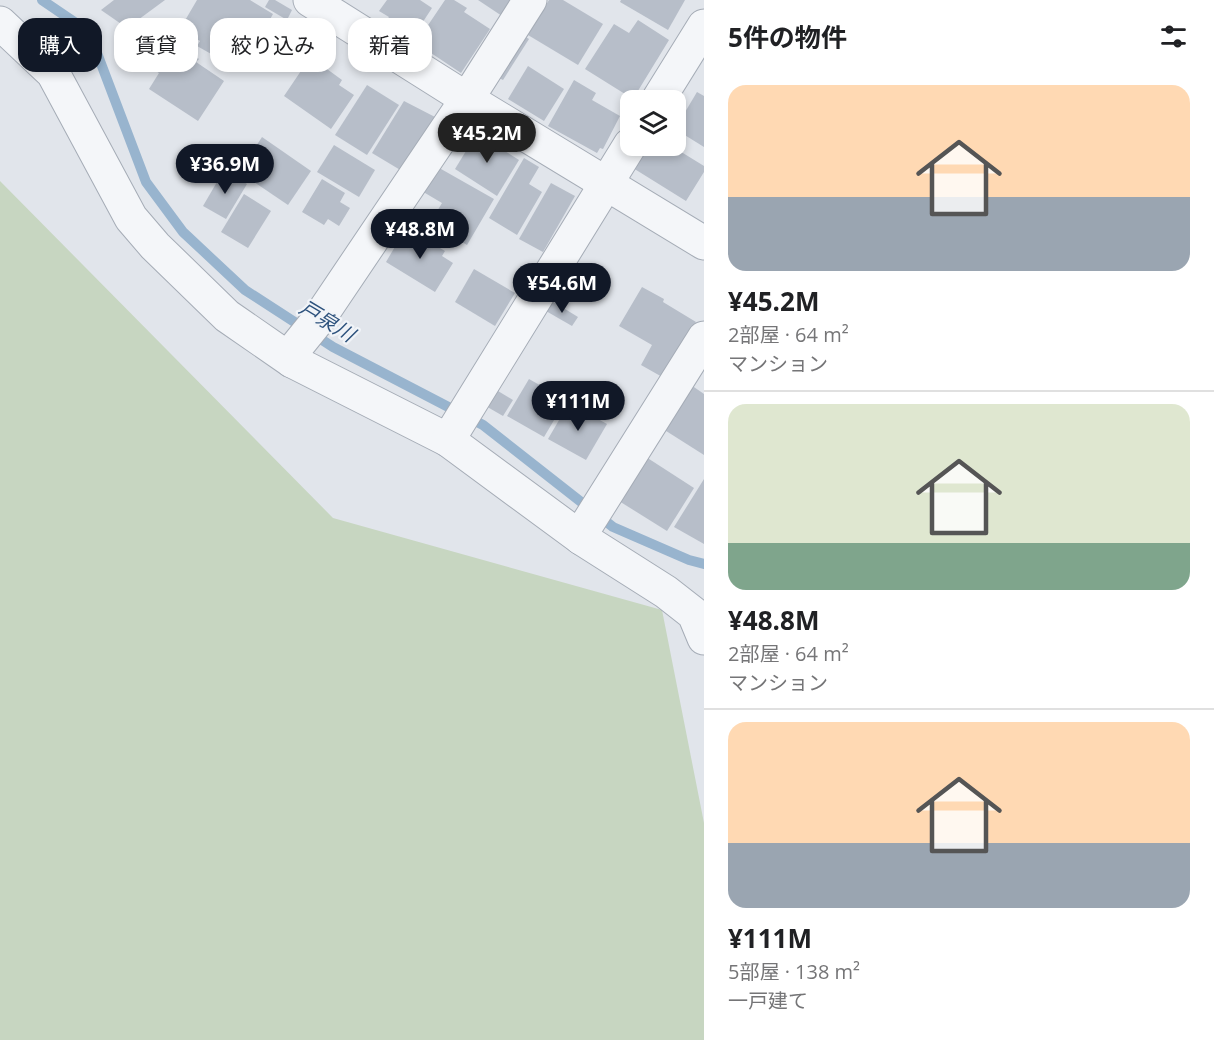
<!DOCTYPE html>
<html lang="ja">
<head>
<meta charset="utf-8">
<style>
  :root { --surface:#fff; --page:#f6f6f6; --text:#202124; --muted:#757577; --line:#e0e0e0; --accent:#111827 }
  body { margin:0; font-family:"Open Sans","Noto Sans JP",sans-serif; background:var(--page); color:var(--text); height:100vh; display:flex; flex-direction:column; font-size:22px; white-space:nowrap }
  * { box-sizing:border-box; margin:0 }
  p { font-size:20px; color:var(--muted) }
  .icon { flex:none; width:33px; height:33px; fill:none; stroke:currentColor; stroke-width:2; stroke-linecap:round; stroke-linejoin:round }
  .map { position:relative; flex:1; overflow:hidden }
  .side { display:flex; flex-direction:column; background:var(--surface); width:510px }
  .side>* { flex:none }
  .guide { position:absolute; left:18px; top:18px; width:570px; height:54px; display:flex; gap:12px }
  .fabs { position:absolute; left:620px; top:90px; display:grid; gap:12px }
  .fabs a { display:grid; place-items:center; width:66px; height:66px; border-radius:12px; background:var(--surface); box-shadow:0 3px 9px #0003; font-size:30px }
  .price { position:absolute; translate:-50% -51px; padding:0 14px; border-radius:21px; background:var(--accent); color:#fff; font-size:20px; line-height:39px; filter:drop-shadow(0 2px 3px #0008) }
  .price::after { content:''; position:absolute; left:50%; top:36px; width:18px; height:14px; margin-left:-9px; background:inherit; clip-path:polygon(0 0,100% 0,50% 100%) }
  .price.on { background:#222; color:#fff }
  ul { padding:0; list-style:none }
  li { display:grid; align-content:center; gap:12px; height:318px; padding:0 24px }
  li+li { border-top:2px solid var(--line) }
  li span { display:grid; place-items:center; height:186px; border-radius:18px; color:#555 }
  li>.icon { margin-inline-start:auto }
  span .icon { width:108px; height:108px; fill:#fffc; stroke-width:1 }
  li b { font-size:26px }
  h2 { display:flex; justify-content:space-between; align-items:center; height:72px; padding:0 24px; font-size:26px }
  .chip { padding:0 21px; border-radius:18px; background:var(--surface); box-shadow:0 3px 9px #0003; font-size:21px; line-height:54px }
  .chip.on { background:var(--accent); color:#fff }
  main { display:flex; flex:1; min-height:0 }
  .map>svg:first-child { display:block }
  .green { fill:#c7d6c1 }
  .lines { fill:none; stroke-linecap:round; stroke-linejoin:round }
  .stream { stroke:#98b4ce; stroke-width:10 }
  .building { fill:#b7bec9 }
  .minor-casing { stroke:#a5acb6; stroke-width:35 }
  .minor { stroke:#f4f6f9; stroke-width:33 }
  .labels { text-anchor:middle; stroke-width:4.5; stroke-linejoin:round; paint-order:stroke }
  .water-label { font-size:20px; font-style:italic; fill:#2d527d; stroke:#f1f4f8 }
</style>
</head>
<body>
<main>
<div class="map">
<svg width="704" height="1040" viewBox="0 0 704 1040">
  <rect width="100%" height="100%" fill="#e1e5eb"/>
  <!-- green -->
  <path class="green" d="M 0,181 L 333,518 L 662,610 L 704,823 L 704,1040 L 0,1040 Z"/>
  <g class="lines">
    <!-- stream -->
    <path class="stream" d="M 42,0 L 89,32 L 146,182 L 183,232 L 245,290 L 333,347 L 483,425 L 613,527 L 689,560 L 704,564"/>
  </g>
  <!-- building -->
  <g class="building">
    <path d="M 114,0 L 165,0 L 127,28 L 101,10 Z"/>
    <path d="M 197,0 L 250,0 L 273,14 L 258,41 L 246,34 L 230,61 L 214,52 L 213,55 L 197,46 L 200,41 L 180,29 Z"/>
    <path d="M 269,0 L 275,0 L 292,10 L 287,20 L 265,7 Z"/>
    <path d="M 387,0 L 420,0 L 432,8 L 409,43 L 383,26 L 389,17 L 379,11 Z"/>
    <path d="M 445,0 L 454,0 L 467,8 L 464,12 L 490,29 L 461,73 L 416,43 Z"/>
    <path d="M 478,0 L 513,0 L 502,16 Z"/>
    <path d="M 549,0 L 563,0 L 603,24 L 578,65 L 528,35 Z"/>
    <path d="M 621,0 L 685,0 L 668,30 L 620,2 Z"/>
    <path d="M 638,20 L 669,40 L 633,99 L 585,69 L 614,24 L 629,33 Z"/>
    <path d="M 521,34 L 529,39 L 503,80 L 495,76 Z"/>
    <path d="M 163,35 L 199,59 L 196,62 L 224,81 L 198,121 L 149,89 L 159,73 L 144,63 Z"/>
    <path d="M 316,61 L 342,80 L 339,85 L 354,95 L 331,129 L 284,96 L 307,62 L 313,66 Z"/>
    <path d="M 528,66 L 564,89 L 544,121 L 508,99 Z"/>
    <path d="M 574,80 L 596,93 L 592,100 L 620,116 L 603,149 L 600,148 L 597,153 L 548,126 Z"/>
    <path d="M 367,85 L 399,105 L 367,155 L 335,135 Z"/>
    <path d="M 697,92 L 704,96 L 704,147 L 675,129 Z"/>
    <path d="M 404,101 L 435,117 L 402,171 L 372,153 Z"/>
    <path d="M 477,133 L 519,160 L 497,196 L 455,169 Z"/>
    <path d="M 262,137 L 311,171 L 288,205 L 239,172 Z"/>
    <path d="M 675,141 L 682,145 L 678,150 L 704,166 L 704,172 L 686,201 L 633,168 L 646,146 L 675,146 Z"/>
    <path d="M 334,145 L 375,170 L 359,197 L 317,172 Z"/>
    <path d="M 524,158 L 539,167 L 529,184 L 542,192 L 517,235 L 489,218 Z"/>
    <path d="M 434,165 L 494,199 L 467,245 L 430,223 L 442,203 L 420,190 Z"/>
    <path d="M 224,170 L 247,184 L 226,219 L 203,206 Z"/>
    <path d="M 322,179 L 345,193 L 340,202 L 350,208 L 339,226 L 328,219 L 324,225 L 302,212 Z"/>
    <path d="M 551,183 L 575,196 L 543,252 L 519,239 Z"/>
    <path d="M 244,194 L 271,211 L 248,248 L 221,232 Z"/>
    <path d="M 406,228 L 445,251 L 442,256 L 453,263 L 435,292 L 386,262 Z"/>
    <path d="M 474,269 L 515,293 L 495,326 L 455,302 Z"/>
    <path d="M 642,287 L 664,299 L 663,302 L 696,322 L 664,378 L 641,365 L 652,345 L 619,326 Z"/>
    <path d="M 552,301 L 578,317 L 572,326 L 546,311 Z"/>
    <path d="M 529,379 L 566,400 L 544,437 L 507,416 Z"/>
    <path d="M 691,385 L 704,394 L 704,455 L 663,429 Z"/>
    <path d="M 493,388 L 513,400 L 503,416 L 484,405 Z"/>
    <path d="M 569,403 L 607,424 L 586,460 L 548,439 Z"/>
    <path d="M 646,457 L 694,488 L 667,531 L 619,501 Z"/>
    <path d="M 704,479 L 704,544 L 674,527 Z"/>
  </g>
  <g class="lines">
    <defs>
      <g id="minor">
        <path d="M 310,0 L 467,99 L 704,243"/>
        <path d="M 0,23 L 53,73 L 131,218 L 155,246 L 227,316 L 292,361 L 448,440 L 581,538 L 666,592 L 694,614 L 704,638"/>
        <path d="M 658,100 L 704,26"/>
        <path d="M 292,361 L 297,346 L 318,320 L 467,99 L 530,0"/>
        <path d="M 448,440 L 630,145"/>
        <path d="M 581,538 L 586,526 L 704,338"/>
      </g>
    </defs>
    <!-- minor casing -->
    <use href="#minor" class="minor-casing"/>
    <!-- minor -->
    <use href="#minor" class="minor"/>
  </g>
  <g class="labels">
    <!-- water labels -->
    <g class="water-label">
      <text transform="translate(327 321) rotate(31)" y="7">戸泉川</text>
    </g>
  </g>
</svg>
<div class="fabs">
<a><svg class="icon" aria-label="layers" viewBox="0 0 24 24"><path d="M12 4l9 5-9 5-9-5zM3 14l9 5 9-5"/></svg></a>
</div>
<b class="price on" style="left:487px;top:164px">¥45.2M</b>
<b class="price" style="left:225px;top:195px">¥36.9M</b>
<b class="price" style="left:420px;top:260px">¥48.8M</b>
<b class="price" style="left:562px;top:314px">¥54.6M</b>
<b class="price" style="left:578px;top:432px">¥111M</b>
<div class="guide">
<a class="chip on">購入</a>
<a class="chip">賃貸</a>
<a class="chip">絞り込み</a>
<a class="chip">新着</a>
</div>
</div>
<section class="side">
<h2>5件の物件<svg class="icon" aria-label="filters" viewBox="0 0 24 24"><path d="M4 7h16M4 17h16"/><circle cx="9" cy="7" r="2"/><circle cx="15" cy="17" r="2"/></svg></h2>
<ul>
<li><span style="background:linear-gradient(#ffd9b3 60%,#9aa5b1 0)"><svg class="icon" aria-label="home" viewBox="0 0 24 24"><path d="M3 11l9-7 9 7M6 9v11h12V9"/></svg></span><div><b>¥45.2M</b><p>2部屋 · 64 m²</p><p>マンション</p></div></li>
<li><span style="background:linear-gradient(#dfe7d0 75%,#7fa58c 0)"><svg class="icon" aria-label="home" viewBox="0 0 24 24"><path d="M3 11l9-7 9 7M6 9v11h12V9"/></svg></span><div><b>¥48.8M</b><p>2部屋 · 64 m²</p><p>マンション</p></div></li>
<li><span style="background:linear-gradient(#ffd9b3 65%,#9aa5b1 0)"><svg class="icon" aria-label="home" viewBox="0 0 24 24"><path d="M3 11l9-7 9 7M6 9v11h12V9"/></svg></span><div><b>¥111M</b><p>5部屋 · 138 m²</p><p>一戸建て</p></div></li>
</ul>
</section>
</main>
</body>
</html>
